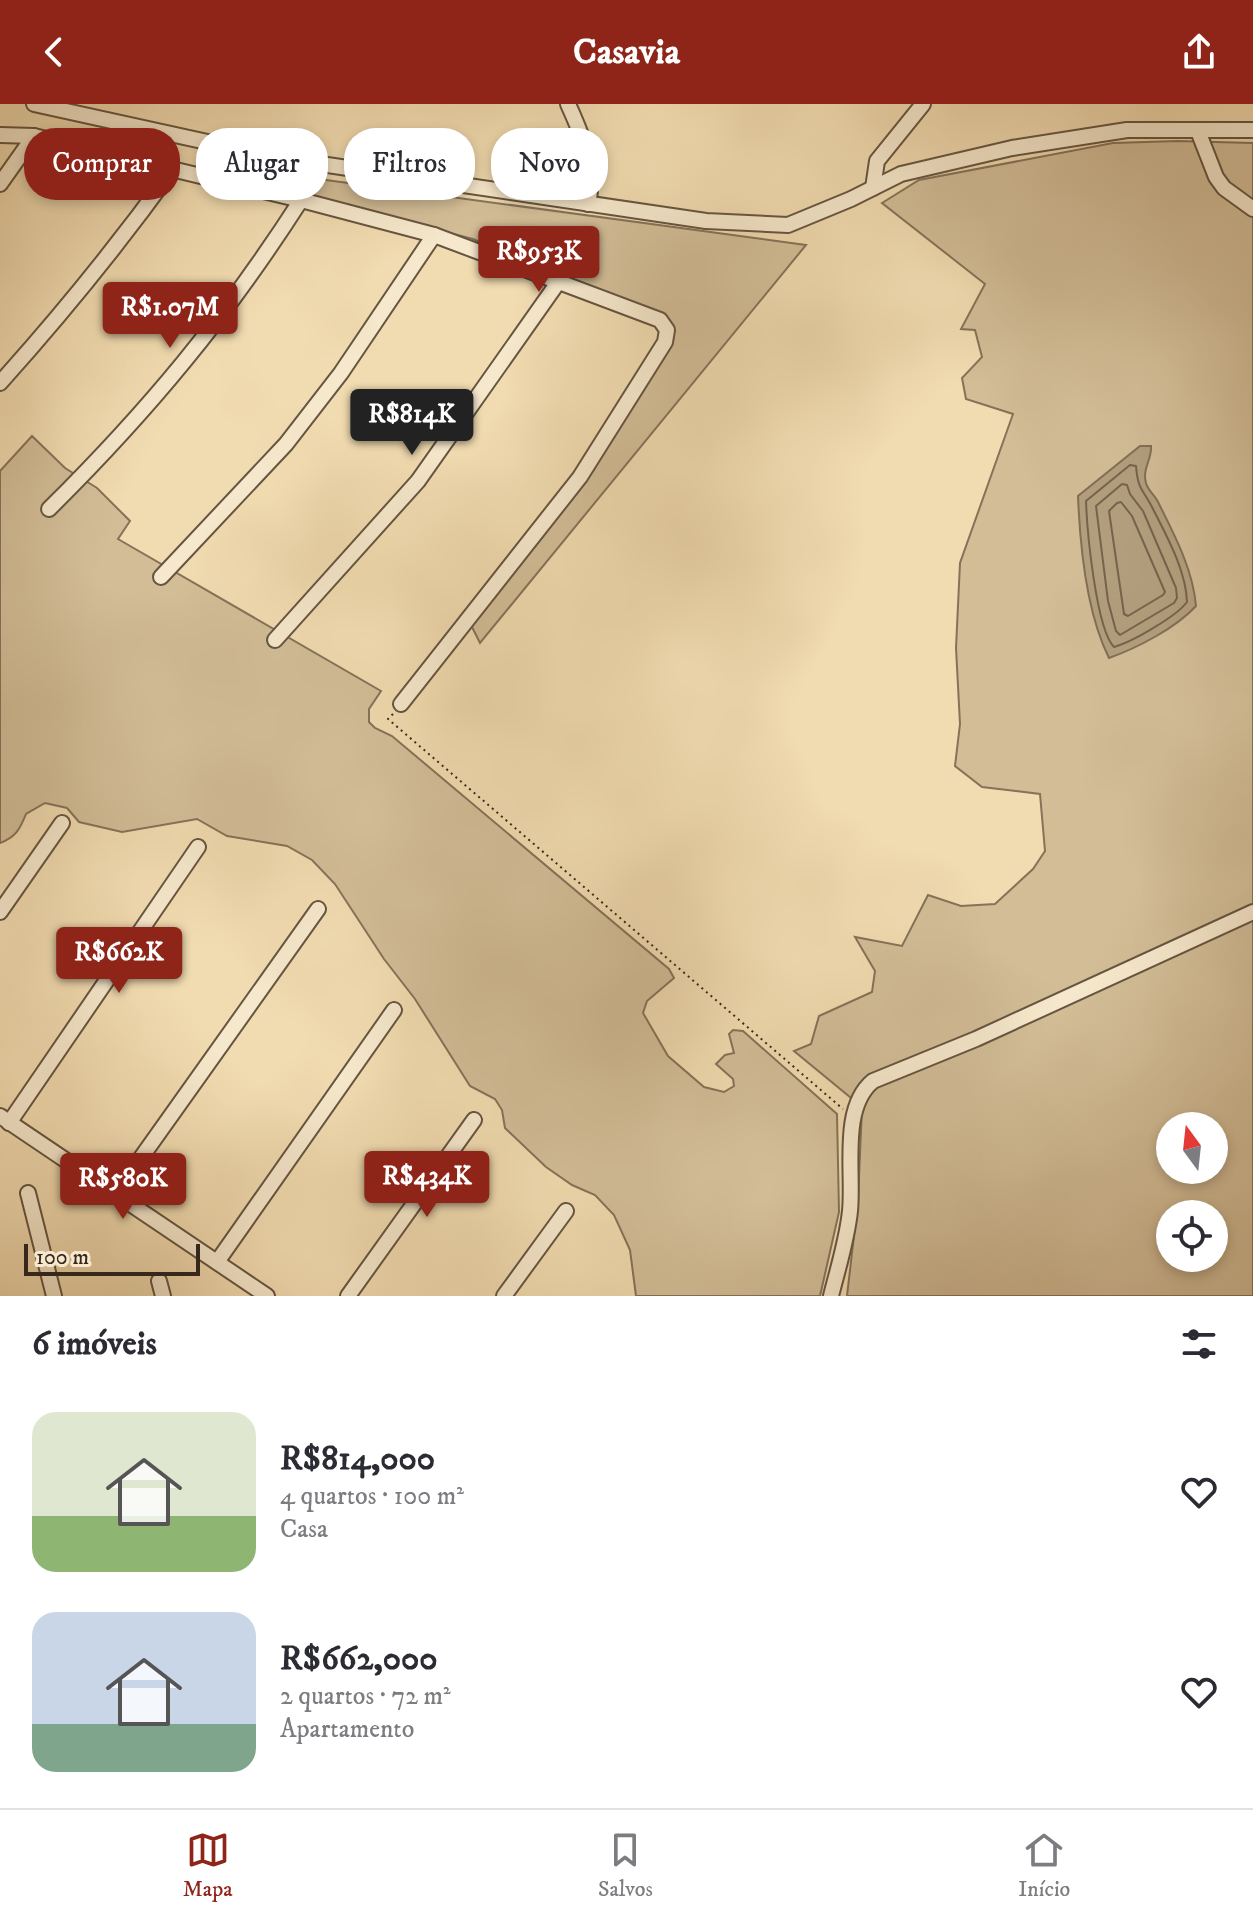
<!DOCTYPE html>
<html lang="pt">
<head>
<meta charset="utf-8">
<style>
  :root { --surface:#fff; --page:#f2f2f3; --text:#2b2b33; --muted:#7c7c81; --line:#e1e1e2; --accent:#8f2418 }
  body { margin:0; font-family:"IM FELL DW Pica",serif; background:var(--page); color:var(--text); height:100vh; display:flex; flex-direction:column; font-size:30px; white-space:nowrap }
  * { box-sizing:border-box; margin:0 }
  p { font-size:26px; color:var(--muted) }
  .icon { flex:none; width:44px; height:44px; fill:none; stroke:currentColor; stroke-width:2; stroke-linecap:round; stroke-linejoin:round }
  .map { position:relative; height:1192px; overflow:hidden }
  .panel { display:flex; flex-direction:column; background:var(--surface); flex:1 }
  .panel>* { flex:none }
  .banner { position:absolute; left:24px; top:24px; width:800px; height:72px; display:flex; gap:16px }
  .needle { width:52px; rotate:345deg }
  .fabs { position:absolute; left:1156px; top:1008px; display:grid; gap:16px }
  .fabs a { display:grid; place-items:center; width:72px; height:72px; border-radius:50%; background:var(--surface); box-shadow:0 4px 12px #0003; font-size:40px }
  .scale { position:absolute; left:24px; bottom:20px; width:176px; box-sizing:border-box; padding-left:8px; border:4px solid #38281b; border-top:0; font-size:22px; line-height:28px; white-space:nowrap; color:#38281b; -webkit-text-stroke:6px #f6e8cc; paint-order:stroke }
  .price { position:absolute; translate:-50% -68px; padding:0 18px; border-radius:8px; background:var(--accent); color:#fff; font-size:26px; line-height:52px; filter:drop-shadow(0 2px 4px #0008) }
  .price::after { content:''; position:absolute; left:50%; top:48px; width:24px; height:18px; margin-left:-12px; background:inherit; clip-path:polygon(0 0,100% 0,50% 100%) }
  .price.current { background:#222; color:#fff }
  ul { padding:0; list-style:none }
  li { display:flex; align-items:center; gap:24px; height:200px; padding:0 32px }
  li span { display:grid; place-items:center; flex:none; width:224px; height:160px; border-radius:24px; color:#555 }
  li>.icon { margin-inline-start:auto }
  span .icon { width:96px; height:96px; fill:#fffc; stroke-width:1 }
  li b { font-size:34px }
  h2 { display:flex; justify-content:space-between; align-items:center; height:96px; padding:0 32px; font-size:34px }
  .tag { padding:0 28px; border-radius:32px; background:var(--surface); box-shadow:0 4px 12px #0003; font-size:28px; line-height:72px }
  .tag.current { background:var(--accent); color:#fff }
  header { display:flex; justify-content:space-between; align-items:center; height:104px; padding:0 32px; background:var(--accent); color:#fff; font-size:36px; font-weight:700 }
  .tabs { display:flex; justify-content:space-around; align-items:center; height:112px; border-top:2px solid var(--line); background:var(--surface); font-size:22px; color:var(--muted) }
  .tabs a { display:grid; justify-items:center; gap:4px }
  .tabs .current { color:var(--accent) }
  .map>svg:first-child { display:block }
  .green { fill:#d2bd97; stroke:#857259; stroke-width:2; fill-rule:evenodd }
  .water { fill:#b29e7d; stroke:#816f56; stroke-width:2 }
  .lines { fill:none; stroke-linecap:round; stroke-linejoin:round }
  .shore { stroke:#75634c; stroke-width:2 }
  .minor-casing { stroke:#665540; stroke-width:18 }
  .path { stroke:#38281b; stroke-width:2; stroke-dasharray:2 4; stroke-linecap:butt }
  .minor { stroke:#f6e8cc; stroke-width:14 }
</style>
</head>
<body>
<header><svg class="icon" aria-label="back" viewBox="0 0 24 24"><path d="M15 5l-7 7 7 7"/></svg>Casavia<svg class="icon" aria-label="share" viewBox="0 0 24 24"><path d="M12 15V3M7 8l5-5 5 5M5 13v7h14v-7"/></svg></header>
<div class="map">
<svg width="1253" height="1192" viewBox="0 0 1253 1192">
  <rect width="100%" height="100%" fill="#f1dbb0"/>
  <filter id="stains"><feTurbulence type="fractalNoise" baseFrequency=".0025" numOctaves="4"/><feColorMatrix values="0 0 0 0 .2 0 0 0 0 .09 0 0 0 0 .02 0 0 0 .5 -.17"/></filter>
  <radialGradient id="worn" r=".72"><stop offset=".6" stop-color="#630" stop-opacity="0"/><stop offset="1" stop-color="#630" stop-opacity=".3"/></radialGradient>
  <!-- green -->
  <g class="green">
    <path d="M 1178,37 L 1253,39 L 1253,1192 L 847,1192 L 858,1097 L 862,1003 L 794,947 L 811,940 L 819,912 L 872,888 L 875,867 L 855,833 L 902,842 L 928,791 L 961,802 L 995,800 L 1033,765 L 1045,747 L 1040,690 L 982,683 L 955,662 L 960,620 L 956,544 L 960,459 L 1013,310 L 966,295 L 962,274 L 982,253 L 975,226 L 961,225 L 985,180 L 882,99 L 919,76 L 1113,39 ZM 1170,1022 L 1214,1022 L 1214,1066 L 1170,1066 ZM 1170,1110 L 1214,1110 L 1214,1154 L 1170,1154 Z"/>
    <path d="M 304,73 L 806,141 L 480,539 L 468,515 L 614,319 L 665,238 L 660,216 L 473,135 L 295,89 Z"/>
    <path d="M 32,332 L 65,364 L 97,384 L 130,417 L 118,435 L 381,587 L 369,605 L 369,618 L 375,624 L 392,632 L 669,865 L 674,874 L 647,897 L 643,909 L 668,952 L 704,983 L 724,988 L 734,982 L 733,975 L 716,960 L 725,951 L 734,949 L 729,930 L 733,926 L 743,927 L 837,1010 L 839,1108 L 820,1192 L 636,1192 L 630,1146 L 614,1111 L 595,1091 L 572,1081 L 546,1063 L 505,1024 L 502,1006 L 495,995 L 470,982 L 415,895 L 384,855 L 335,780 L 312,756 L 287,742 L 227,732 L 197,715 L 122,728 L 79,718 L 67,704 L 45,699 L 26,710 C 20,725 16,733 0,739 L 0,367 Z"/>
  </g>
  <!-- water -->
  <path class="water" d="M 1140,342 L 1151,342 C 1152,356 1142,364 1146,379 C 1148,387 1156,392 1159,400 C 1175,432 1193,466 1196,502 C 1176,524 1137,544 1109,554 C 1086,508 1080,443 1078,392 Z"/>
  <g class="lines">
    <!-- shore -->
    <g class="shore">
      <path d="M 1130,361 L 1136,362 C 1138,386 1142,384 1152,403 C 1166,431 1186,466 1187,498 C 1177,512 1132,538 1114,543 C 1096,525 1087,426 1086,397 Z"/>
      <path d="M 1122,380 L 1127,381 L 1130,390 L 1143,407 L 1176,484 L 1177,494 L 1174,499 L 1120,531 L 1116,527 L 1108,497 L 1096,402 Z"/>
      <path d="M 1121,398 L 1132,412 L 1165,488 L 1163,491 L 1128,512 L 1124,510 L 1109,407 L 1117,399 Z"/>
    </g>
    <defs>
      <g id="minor">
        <path d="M 34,0 L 280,54 L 706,117 L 788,121 L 851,95 L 901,70 L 1012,44 L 1127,26 L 1253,26"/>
        <path d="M 568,0 C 583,33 596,63 588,100"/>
        <path d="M 1198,27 L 1216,73 L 1224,84 L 1253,105"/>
        <path d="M 0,31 L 34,32 L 301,96 L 434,131 L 660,216 L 667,226 L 665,238 L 580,373 L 401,600"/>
        <path d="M 0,80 L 34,32"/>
        <path d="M 873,84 L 877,57 L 923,0"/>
        <path d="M 0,279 C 62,210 119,140 173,65"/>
        <path d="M 49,405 C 148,307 226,213 301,96"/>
        <path d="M 161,473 L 286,340 L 341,269 L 434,131"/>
        <path d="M 275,536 L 418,377 L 559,177"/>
        <path d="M 0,808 L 62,719"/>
        <path d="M 0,1012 L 267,1192"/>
        <path d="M 9,1019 L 198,743"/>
        <path d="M 28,1089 L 54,1192"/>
        <path d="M 116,1089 L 318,805"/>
        <path d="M 217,1158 L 394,906"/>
        <path d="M 159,1177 L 163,1192"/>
        <path d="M 348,1192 L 474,1016"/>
        <path d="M 504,1192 L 566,1107"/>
        <path d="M 831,1192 C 838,1164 847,1136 850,1107 C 854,1068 840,1004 873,977 L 976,935 L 1253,808"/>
      </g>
    </defs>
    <!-- minor casing -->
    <use href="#minor" class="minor-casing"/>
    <!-- path -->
    <path class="path" d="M 393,610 L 388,615 L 843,1005"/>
    <!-- minor -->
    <use href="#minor" class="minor"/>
  </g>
  <rect width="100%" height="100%" filter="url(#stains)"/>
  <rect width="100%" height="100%" fill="url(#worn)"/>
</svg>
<div class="fabs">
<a><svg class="needle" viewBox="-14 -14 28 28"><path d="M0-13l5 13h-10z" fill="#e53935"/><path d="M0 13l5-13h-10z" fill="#7c7c81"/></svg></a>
<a><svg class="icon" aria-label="locate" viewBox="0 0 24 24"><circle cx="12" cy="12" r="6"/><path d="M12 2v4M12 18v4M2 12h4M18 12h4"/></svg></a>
</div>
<div class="scale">100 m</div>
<b class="price" style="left:539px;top:190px">R$953K</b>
<b class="price" style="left:170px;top:246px">R$1.07M</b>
<b class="price current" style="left:412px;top:353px">R$814K</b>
<b class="price" style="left:119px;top:891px">R$662K</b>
<b class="price" style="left:427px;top:1115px">R$434K</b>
<b class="price" style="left:123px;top:1117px">R$580K</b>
<div class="banner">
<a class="tag current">Comprar</a>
<a class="tag">Alugar</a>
<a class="tag">Filtros</a>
<a class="tag">Novo</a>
</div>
</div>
<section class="panel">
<h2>6 imóveis<svg class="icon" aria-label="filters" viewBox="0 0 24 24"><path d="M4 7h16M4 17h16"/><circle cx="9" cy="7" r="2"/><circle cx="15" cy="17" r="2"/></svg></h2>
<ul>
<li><span style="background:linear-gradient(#dfe7d0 65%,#8fb573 0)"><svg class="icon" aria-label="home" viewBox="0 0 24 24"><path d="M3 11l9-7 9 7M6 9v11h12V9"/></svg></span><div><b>R$814,000</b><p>4 quartos · 100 m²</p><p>Casa</p></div><svg class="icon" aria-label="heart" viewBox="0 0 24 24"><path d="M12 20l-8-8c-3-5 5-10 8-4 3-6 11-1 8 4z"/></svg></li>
<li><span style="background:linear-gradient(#c9d6e8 70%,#7fa58c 0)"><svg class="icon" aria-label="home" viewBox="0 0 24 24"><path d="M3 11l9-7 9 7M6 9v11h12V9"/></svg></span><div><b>R$662,000</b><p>2 quartos · 72 m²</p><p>Apartamento</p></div><svg class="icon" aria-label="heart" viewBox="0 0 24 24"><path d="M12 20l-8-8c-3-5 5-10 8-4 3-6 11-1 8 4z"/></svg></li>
</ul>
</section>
<nav class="tabs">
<a class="current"><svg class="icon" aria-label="map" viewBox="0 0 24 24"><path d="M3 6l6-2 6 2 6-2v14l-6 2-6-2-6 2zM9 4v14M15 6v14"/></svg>Mapa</a>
<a><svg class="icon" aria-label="saved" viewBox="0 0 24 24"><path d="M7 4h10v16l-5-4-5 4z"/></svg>Salvos</a>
<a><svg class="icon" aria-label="home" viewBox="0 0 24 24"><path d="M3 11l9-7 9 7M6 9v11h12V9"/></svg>Início</a>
</nav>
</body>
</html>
